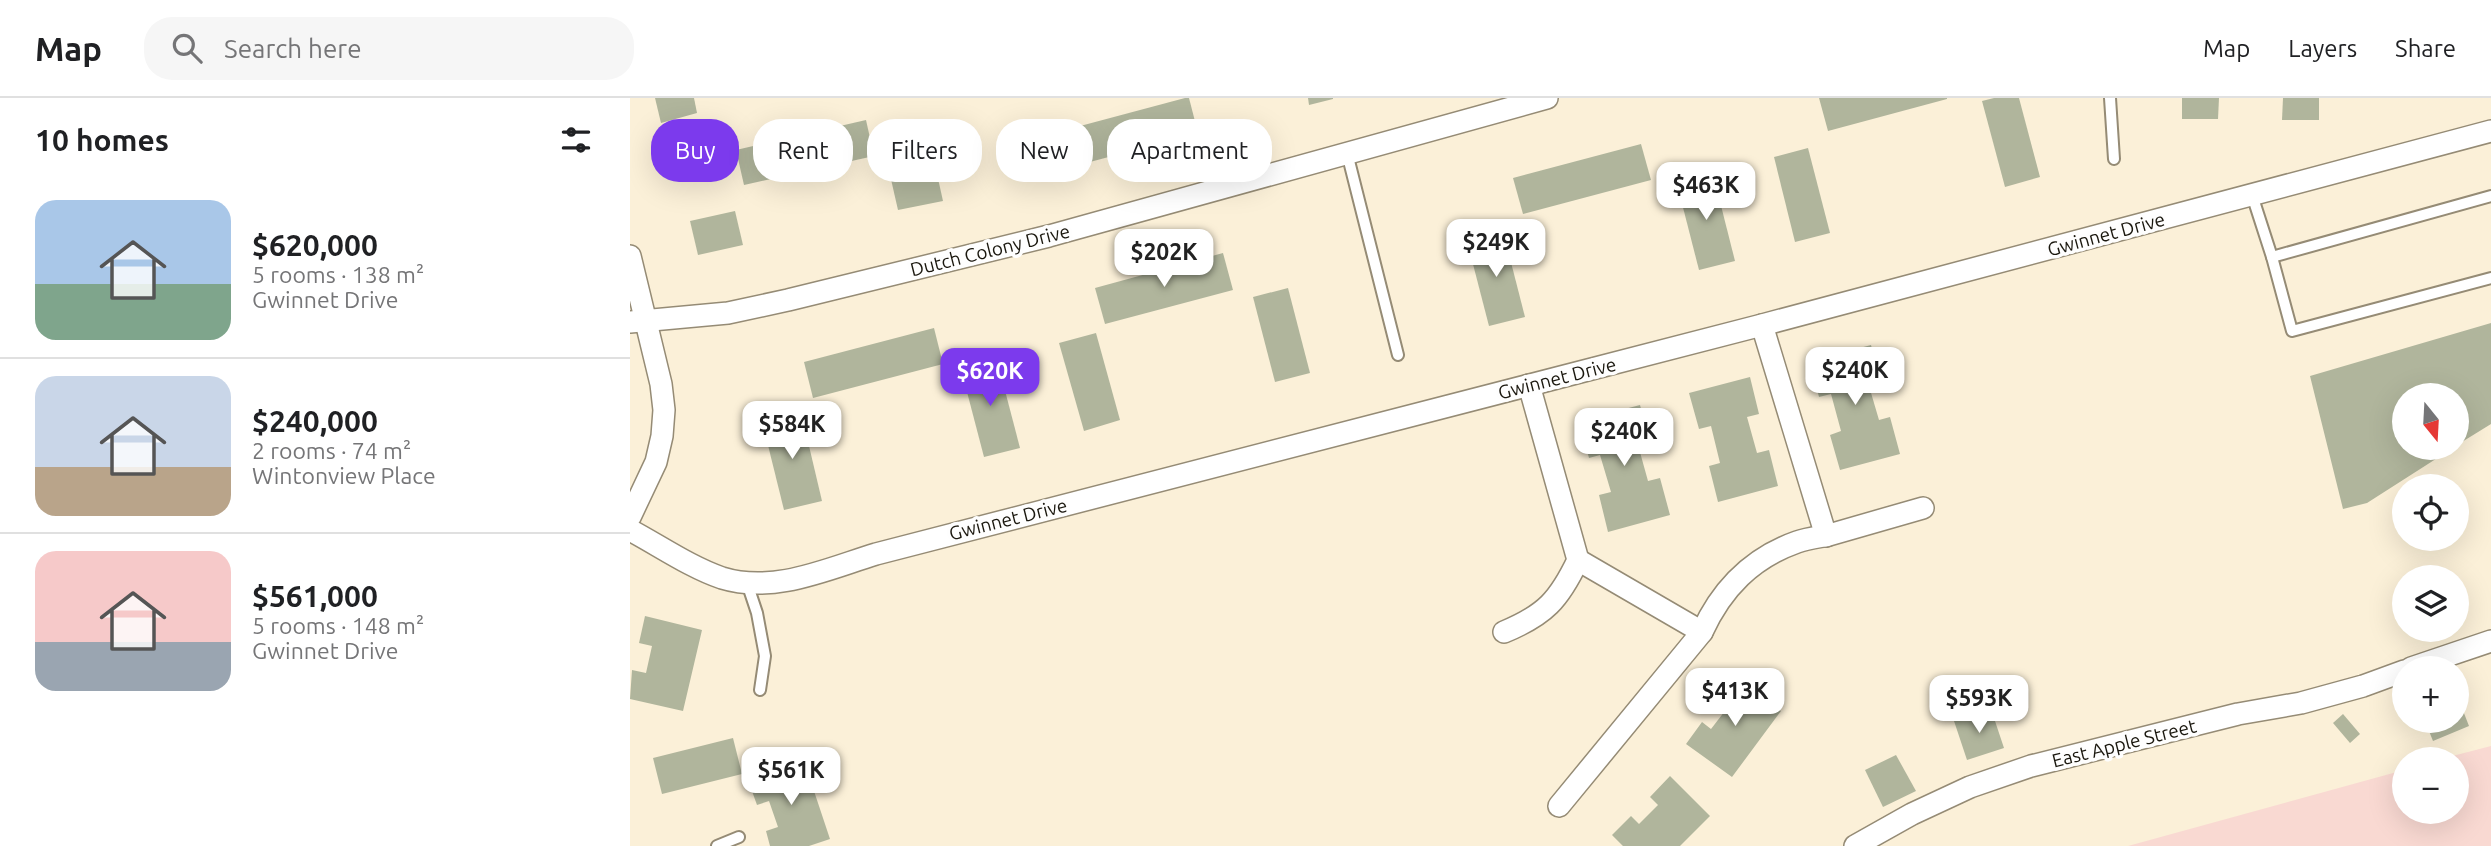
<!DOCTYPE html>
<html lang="en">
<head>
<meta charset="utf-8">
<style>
  :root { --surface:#fff; --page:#f6f6f6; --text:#202124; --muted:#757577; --line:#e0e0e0; --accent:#7c3aed }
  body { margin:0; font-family:Ubuntu,sans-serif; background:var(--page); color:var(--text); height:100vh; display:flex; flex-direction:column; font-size:26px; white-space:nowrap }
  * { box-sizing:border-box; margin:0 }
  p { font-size:23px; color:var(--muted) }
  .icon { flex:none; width:38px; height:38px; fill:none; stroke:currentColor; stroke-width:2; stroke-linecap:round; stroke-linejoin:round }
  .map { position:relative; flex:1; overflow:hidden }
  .side { display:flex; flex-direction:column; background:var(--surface); width:630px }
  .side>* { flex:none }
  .top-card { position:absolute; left:21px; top:21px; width:665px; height:63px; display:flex; gap:14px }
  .needle { width:46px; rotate:162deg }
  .fabs { position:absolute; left:1762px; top:285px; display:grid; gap:14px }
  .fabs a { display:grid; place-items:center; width:77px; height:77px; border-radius:50%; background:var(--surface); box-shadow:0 7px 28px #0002; font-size:35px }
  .price { position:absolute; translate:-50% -60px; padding:0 16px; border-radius:14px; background:#fff; color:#222; font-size:23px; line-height:46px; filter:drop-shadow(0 2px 4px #0008) }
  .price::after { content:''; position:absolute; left:50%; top:42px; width:21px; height:16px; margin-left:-10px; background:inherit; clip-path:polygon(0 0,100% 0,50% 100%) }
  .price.active { background:var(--accent); color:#fff }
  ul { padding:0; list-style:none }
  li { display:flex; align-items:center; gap:21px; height:175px; padding:0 35px }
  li+li { border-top:2px solid var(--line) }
  li span { display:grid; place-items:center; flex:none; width:196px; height:140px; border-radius:21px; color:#555 }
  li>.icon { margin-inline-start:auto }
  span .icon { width:84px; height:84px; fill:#fffc; stroke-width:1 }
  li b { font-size:30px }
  h2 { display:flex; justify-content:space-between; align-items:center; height:84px; padding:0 35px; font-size:30px }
  .pill { padding:0 24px; border-radius:28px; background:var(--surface); box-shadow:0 7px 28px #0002; font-size:24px; line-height:63px }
  .pill.active { background:var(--accent); color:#fff }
  header { display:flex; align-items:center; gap:42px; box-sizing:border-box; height:98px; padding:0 35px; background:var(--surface); border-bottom:2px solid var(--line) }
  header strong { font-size:33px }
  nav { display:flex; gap:38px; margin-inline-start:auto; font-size:24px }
  .search { width:490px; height:63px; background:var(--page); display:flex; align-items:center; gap:18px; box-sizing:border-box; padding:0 24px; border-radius:28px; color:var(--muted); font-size:26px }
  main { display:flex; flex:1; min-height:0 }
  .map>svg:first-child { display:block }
  .green { fill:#f9d9d2 }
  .building { fill:#b0b59c }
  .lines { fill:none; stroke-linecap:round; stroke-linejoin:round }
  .lane-casing { stroke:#958b75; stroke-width:14 }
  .street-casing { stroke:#958b75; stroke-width:24 }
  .lane { stroke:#fff; stroke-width:10 }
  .street { stroke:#fff; stroke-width:21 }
  .labels { text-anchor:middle; stroke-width:7; stroke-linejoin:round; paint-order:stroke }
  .street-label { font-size:19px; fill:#1a170e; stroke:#fefefe }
</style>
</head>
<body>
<header>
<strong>Map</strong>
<div class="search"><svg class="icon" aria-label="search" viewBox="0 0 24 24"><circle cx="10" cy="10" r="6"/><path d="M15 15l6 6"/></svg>Search here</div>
<nav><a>Map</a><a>Layers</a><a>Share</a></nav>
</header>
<main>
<section class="side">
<h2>10 homes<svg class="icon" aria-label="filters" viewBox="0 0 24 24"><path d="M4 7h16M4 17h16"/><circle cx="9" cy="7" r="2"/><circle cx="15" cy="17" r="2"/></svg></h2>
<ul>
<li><span style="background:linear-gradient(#a9c7e8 60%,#7fa58c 0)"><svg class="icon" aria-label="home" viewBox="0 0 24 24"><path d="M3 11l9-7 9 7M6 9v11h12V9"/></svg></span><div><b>$620,000</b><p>5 rooms · 138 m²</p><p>Gwinnet Drive</p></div></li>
<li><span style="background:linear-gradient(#c9d6e8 65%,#b9a48a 0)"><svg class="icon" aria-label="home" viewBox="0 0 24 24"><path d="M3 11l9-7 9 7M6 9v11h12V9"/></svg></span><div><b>$240,000</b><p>2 rooms · 74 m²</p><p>Wintonview Place</p></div></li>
<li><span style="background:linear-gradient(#f6c9c9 65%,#9aa5b1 0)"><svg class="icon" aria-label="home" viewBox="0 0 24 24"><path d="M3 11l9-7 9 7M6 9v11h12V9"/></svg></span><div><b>$561,000</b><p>5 rooms · 148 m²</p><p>Gwinnet Drive</p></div></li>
</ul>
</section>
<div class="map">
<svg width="1861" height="748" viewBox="0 0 1861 748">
  <rect width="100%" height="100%" fill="#fbf0d8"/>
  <!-- green -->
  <path class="green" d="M 1861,648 L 1861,748 L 1498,748 L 1774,672 L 1774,714 L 1827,714 L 1827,662 L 1811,661 Z"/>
  <!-- building -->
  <g class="building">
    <path d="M 25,0 L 64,0 L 67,15 L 31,25 Z"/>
    <path d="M 555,0 L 559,0 L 568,35 L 419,75 L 409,39 Z"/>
    <path d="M 678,0 L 703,0 L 703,1 L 679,7 Z"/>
    <path d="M 1189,0 L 1317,0 L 1317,1 L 1198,33 Z"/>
    <path d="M 1364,0 L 1389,0 L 1410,79 L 1375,89 L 1352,3 Z"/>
    <path d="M 1552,0 L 1589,0 L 1588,21 L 1552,21 Z"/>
    <path d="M 1653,0 L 1689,0 L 1689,22 L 1652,22 Z"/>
    <path d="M 236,22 L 244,58 L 114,87 L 106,52 Z"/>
    <path d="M 1011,46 L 1021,82 L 893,116 L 883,80 Z"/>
    <path d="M 1178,50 L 1200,135 L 1165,144 L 1144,59 Z"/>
    <path d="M 305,67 L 313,103 L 268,112 L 260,77 Z"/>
    <path d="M 1083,76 L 1105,163 L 1069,172 L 1047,86 Z"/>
    <path d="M 105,113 L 113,147 L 68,157 L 60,123 Z"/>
    <path d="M 873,133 L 895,219 L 859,228 L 837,143 Z"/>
    <path d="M 593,155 L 603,192 L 475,226 L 465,190 Z"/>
    <path d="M 658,190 L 680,275 L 645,284 L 623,199 Z"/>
    <path d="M 1861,225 L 1861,326 L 1827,347 L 1827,298 L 1774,298 L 1774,350 L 1823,350 L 1737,405 L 1713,411 L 1680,278 Z"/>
    <path d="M 304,230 L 313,266 L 183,300 L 174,264 Z"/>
    <path d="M 466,235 L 490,322 L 454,333 L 429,245 Z"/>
    <path d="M 1241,247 L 1251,285 L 1239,288 L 1249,322 L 1260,319 L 1270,356 L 1210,372 L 1200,337 L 1211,333 L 1201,296 L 1189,299 L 1180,263 Z"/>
    <path d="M 367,262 L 390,350 L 354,359 L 331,271 Z"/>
    <path d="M 1120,279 L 1129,316 L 1117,319 L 1127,355 L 1139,352 L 1148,388 L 1088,404 L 1079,368 L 1090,365 L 1081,328 L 1069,331 L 1059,295 Z"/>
    <path d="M 1010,307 L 1020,344 L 1008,347 L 1018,383 L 1030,380 L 1040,417 L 978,434 L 969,397 L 981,394 L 970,357 L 959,360 L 949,323 Z"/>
    <path d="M 171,314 L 192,403 L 154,412 L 132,323 Z"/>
    <path d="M 15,518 L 72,532 L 53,613 L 0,601 L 2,572 L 16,575 L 22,548 L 9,545 Z"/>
    <path d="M 1105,579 L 1151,613 L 1102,679 L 1056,646 L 1072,624 L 1081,631 L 1098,609 L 1088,602 Z"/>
    <path d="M 1830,605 L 1839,628 L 1803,643 L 1795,623 L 1827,623 L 1827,606 Z"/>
    <path d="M 1361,611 L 1374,650 L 1337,662 L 1324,623 Z"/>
    <path d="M 1713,616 L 1730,636 L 1720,645 L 1703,625 Z"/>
    <path d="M 103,640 L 112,676 L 32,696 L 23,660 Z"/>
    <path d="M 1266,657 L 1286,693 L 1253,709 L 1235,672 Z"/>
    <path d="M 174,663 L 200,741 L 179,748 L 140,748 L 136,733 L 148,729 L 139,703 L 127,707 L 118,682 Z"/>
    <path d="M 1040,678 L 1080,718 L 1050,748 L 993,748 L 982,737 L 1001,718 L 1009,726 L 1028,707 L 1020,699 Z"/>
  </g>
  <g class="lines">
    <defs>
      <g id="lane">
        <path d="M 1480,0 L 1484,61"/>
        <path d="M 717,55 L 768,257"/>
        <path d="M 1622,97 L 1642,159 L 1861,98"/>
        <path d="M 1642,159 L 1662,233 L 1861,180"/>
        <path d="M 117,485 L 127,515 L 135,558 L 130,592"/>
        <path d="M 87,748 L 109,739"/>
      </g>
      <g id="street">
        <path d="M 0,158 L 31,286 L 34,312 L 32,338 L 26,364 L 0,419"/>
        <path d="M 0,224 L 98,215 L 158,202 L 419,138 L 917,0"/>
        <path d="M 1132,227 L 1196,438"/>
        <path d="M 0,432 C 30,448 60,469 92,480 C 144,496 197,471 246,456 L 1132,227 L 1861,33"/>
        <path d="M 948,462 L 1072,534"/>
        <path d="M 874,534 C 915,517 929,502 948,462 L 899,287"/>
        <path d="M 1781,570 L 1861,543"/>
        <path d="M 929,708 L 1072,534 C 1092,490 1122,460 1167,444 C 1178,440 1189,439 1199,437 C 1231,428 1262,419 1293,410"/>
        <path d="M 1225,748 L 1282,716 L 1340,689 L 1401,668 L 1608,616 L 1671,605 L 1733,588 L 1774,573"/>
      </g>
    </defs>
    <!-- lane casing -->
    <use href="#lane" class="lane-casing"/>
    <!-- street casing -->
    <use href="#street" class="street-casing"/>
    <!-- lane -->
    <use href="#lane" class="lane"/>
    <!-- street -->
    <use href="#street" class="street"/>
  </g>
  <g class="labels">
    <!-- street labels -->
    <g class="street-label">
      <text transform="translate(1476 136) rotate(-15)" y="7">Gwinnet Drive</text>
      <text transform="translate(360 152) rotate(-14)" y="7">Dutch Colony Drive</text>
      <text transform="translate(927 280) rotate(-14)" y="7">Gwinnet Drive</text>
      <text transform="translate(378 421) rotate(-14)" y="7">Gwinnet Drive</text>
      <text transform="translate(1494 645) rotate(-14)" y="7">East Apple Street</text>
    </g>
  </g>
</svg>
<div class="fabs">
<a><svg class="needle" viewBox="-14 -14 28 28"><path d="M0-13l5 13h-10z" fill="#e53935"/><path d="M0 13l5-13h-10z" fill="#757577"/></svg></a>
<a><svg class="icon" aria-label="locate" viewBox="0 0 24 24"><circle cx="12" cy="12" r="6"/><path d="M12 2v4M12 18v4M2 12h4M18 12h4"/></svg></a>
<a><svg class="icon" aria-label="layers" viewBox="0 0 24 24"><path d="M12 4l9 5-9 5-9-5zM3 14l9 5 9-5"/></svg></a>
<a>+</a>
<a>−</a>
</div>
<b class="price" style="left:1076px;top:124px">$463K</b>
<b class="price" style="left:866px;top:181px">$249K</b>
<b class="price" style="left:534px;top:191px">$202K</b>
<b class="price" style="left:1225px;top:309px">$240K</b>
<b class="price active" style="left:360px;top:310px">$620K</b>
<b class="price" style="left:162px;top:363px">$584K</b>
<b class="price" style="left:994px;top:370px">$240K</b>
<b class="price" style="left:1105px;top:630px">$413K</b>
<b class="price" style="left:1349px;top:637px">$593K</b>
<b class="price" style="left:161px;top:709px">$561K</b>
<div class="top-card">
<a class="pill active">Buy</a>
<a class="pill">Rent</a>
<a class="pill">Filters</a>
<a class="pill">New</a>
<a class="pill">Apartment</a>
</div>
</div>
</main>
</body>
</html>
